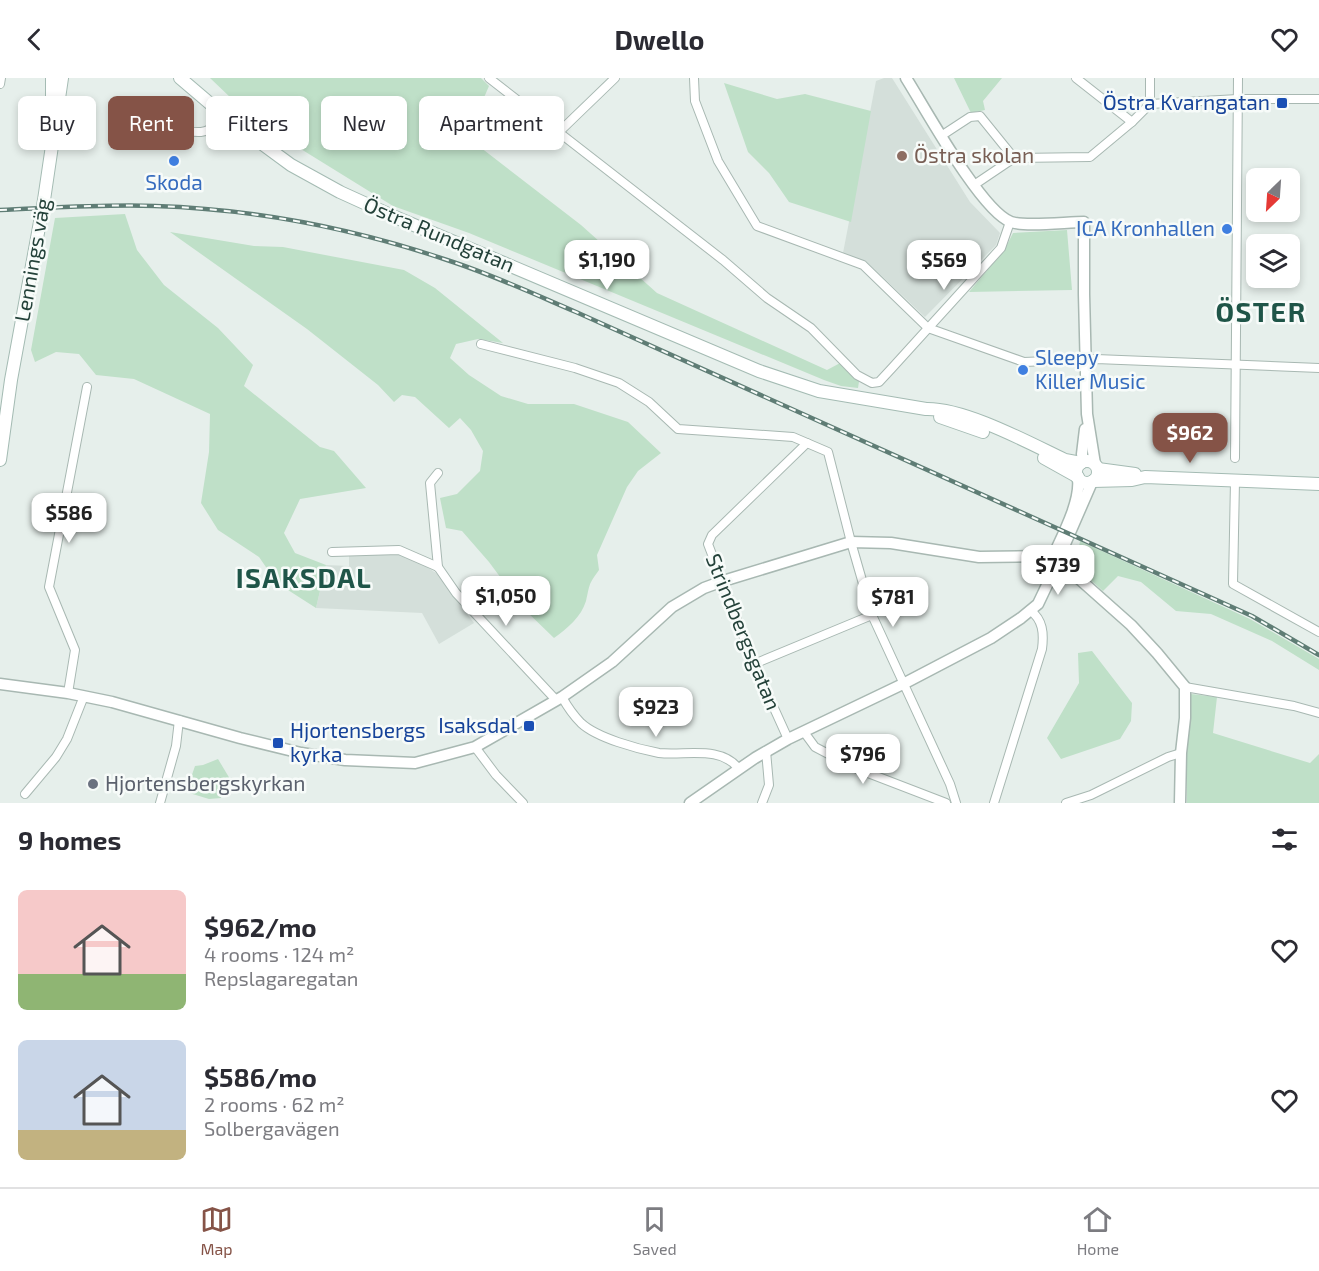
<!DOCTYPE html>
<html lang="en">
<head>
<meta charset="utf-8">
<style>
  :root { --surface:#fff; --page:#f2f2f3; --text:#2b2b33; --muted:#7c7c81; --line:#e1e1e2; --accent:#855347 }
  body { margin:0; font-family:"Exo 2",sans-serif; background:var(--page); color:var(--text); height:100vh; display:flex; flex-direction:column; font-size:22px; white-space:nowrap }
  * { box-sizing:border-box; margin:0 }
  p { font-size:20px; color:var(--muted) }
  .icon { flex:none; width:33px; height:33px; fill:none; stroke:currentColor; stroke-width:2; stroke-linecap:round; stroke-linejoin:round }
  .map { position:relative; height:725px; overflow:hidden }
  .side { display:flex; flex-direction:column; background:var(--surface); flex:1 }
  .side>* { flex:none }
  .top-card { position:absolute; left:18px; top:18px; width:600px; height:54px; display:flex; gap:12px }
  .needle { width:39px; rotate:205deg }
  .controls { position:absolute; left:1246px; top:90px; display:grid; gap:12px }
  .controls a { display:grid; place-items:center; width:54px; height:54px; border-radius:9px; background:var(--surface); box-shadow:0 3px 9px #0003; font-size:30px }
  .price { position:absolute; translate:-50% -51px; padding:0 14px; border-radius:12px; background:#fff; color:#222; font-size:20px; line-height:39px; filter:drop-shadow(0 2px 3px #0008) }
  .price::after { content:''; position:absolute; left:50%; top:36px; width:18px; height:14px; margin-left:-9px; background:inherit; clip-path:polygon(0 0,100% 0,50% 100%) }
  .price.selected { background:var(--accent); color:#fff }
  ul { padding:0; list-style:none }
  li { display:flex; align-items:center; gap:18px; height:150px; padding:0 18px }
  li span { display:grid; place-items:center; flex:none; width:168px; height:120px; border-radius:9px; color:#555 }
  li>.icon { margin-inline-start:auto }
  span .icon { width:72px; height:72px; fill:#fffc; stroke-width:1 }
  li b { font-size:26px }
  h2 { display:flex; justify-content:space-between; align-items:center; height:72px; padding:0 18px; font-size:26px }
  .chip { padding:0 21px; border-radius:9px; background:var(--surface); box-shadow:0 3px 9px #0003; font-size:21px; line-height:54px }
  .chip.selected { background:var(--accent); color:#fff }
  header { display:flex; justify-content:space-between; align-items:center; height:78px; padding:0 18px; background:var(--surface); font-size:27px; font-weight:700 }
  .menu { display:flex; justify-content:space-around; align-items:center; height:84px; border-top:2px solid var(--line); background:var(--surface); font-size:16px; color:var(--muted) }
  .menu a { display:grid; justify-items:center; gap:3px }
  .menu .selected { color:var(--accent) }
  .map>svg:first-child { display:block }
  .built { fill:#d4dfda }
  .green { fill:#bfe0c8 }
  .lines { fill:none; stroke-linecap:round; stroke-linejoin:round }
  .minor-casing { stroke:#a8b8b2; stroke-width:10 }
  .tertiary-casing { stroke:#a8b8b2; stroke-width:13 }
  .secondary-casing { stroke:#a4bbb3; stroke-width:14 }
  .minor { stroke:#fff; stroke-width:8 }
  .tertiary { stroke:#fff; stroke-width:10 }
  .secondary { stroke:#fff; stroke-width:12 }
  .rail-casing { stroke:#5f7d75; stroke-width:4.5 }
  .rail { stroke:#f7fbf9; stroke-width:2; stroke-dasharray:7; stroke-linecap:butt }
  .transit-dot { fill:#1a4fb4; stroke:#f7fbf9; stroke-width:2 }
  .education-dot { fill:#8d6e63; stroke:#f7fbf9; stroke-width:2 }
  .shop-dot { fill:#3f7fe0; stroke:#f7fbf9; stroke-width:2 }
  .worship-dot { fill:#6b7280; stroke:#f7fbf9; stroke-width:2 }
  .labels { text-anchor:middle; stroke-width:5; stroke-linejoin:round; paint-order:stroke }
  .transit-label { font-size:21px; fill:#164399; stroke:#f7fbf9; text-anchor:end }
  .education-label { font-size:21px; fill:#785e54; stroke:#f7fbf9; text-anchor:start }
  .shop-label { font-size:21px; fill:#366cbe; stroke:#f7fbf9 }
  .street-label { font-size:21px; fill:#24423a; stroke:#f7fbf9 }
  .worship-label { font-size:21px; fill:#5b616d; stroke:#f7fbf9; text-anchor:start }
  .district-label { font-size:27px; font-weight:bold; letter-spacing:1.5px; fill:#1f5548; stroke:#f7fbf9 }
</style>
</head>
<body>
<header><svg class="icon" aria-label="back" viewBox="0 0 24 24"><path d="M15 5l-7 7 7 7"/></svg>Dwello<svg class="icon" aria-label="heart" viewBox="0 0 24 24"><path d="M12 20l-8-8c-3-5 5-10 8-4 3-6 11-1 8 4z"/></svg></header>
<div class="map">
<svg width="1319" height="725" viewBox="0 0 1319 725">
  <rect width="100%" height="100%" fill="#e6efeb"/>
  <!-- built -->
  <g class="built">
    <path d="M 884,0 L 892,0 L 970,124 L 1000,155 L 996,167 L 925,239 L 867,184 L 843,175 L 876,3 Z"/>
    <path d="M 349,475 L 399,475 L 416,482 L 436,495 L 474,545 L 439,566 L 422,535 L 316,530 L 326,487 L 349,488 Z"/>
  </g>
  <!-- green -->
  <g class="green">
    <path d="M 210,0 L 481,0 L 489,8 L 467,59 L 581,147 L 657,215 L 827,292 L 842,284 L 860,297 L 858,310 L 841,308 L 824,302 L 469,155 L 393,128 L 254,42 Z"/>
    <path d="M 954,0 L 1002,0 L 983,23 L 985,32 L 971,35 Z"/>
    <path d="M 724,5 L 777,21 L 805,16 L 871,33 L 851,144 L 789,124 L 769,95 L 748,74 Z"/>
    <path d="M 125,136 L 137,172 L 164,207 L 218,250 L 253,287 L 244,308 L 320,369 L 334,373 L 366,410 L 300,421 L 284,455 L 295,475 L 326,487 L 316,530 L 277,505 L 259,479 L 218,452 L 201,425 L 209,374 L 210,336 L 134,301 L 96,297 L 79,276 L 56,274 L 35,284 L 31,272 L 55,140 Z"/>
    <path d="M 1067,152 L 1072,212 L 969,214 L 1005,171 L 1013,155 Z"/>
    <path d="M 170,154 L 254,168 L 283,169 L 404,192 L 435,210 L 503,265 L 478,261 L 456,266 L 450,280 L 469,297 L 501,318 L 528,326 L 574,326 L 628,344 L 661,375 L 638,393 L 627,409 L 597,477 L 599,492 C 588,507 590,506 586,523 C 581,539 568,550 554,560 L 524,531 L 489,484 L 462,453 L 446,450 L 440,420 L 457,416 L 480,393 L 483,373 L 471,352 L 460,340 L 449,350 L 415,319 L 402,317 L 394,324 L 378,307 L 307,251 Z"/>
    <path d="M 1080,463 L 1250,541 L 1319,581 L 1319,592 L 1272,563 L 1211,536 L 1176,533 L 1141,504 L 1118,498 L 1103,513 L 1076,489 Z"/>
    <path d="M 1092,573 L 1132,625 L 1131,643 L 1120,661 L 1061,681 L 1047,660 L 1079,605 L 1078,575 Z"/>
    <path d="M 1191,616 L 1217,619 L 1213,655 L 1310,685 L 1319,676 L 1319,725 L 1187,725 L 1187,673 Z"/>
    <path d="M 218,681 L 230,701 L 223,709 L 221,720 L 209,721 L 186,714 L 195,688 L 203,687 Z"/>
  </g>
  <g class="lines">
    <defs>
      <g id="minor">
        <path d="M 489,0 L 723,182 L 767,220 L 811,250 L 857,297 L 872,305 L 879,304 L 892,290 L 1001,170 L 1010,144"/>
        <path d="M 694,0 L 695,23 L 718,83 L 757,148 L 863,187 L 928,250 L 1024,284 L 1096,281 L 1319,290"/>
        <path d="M 1076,0 L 1132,44"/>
        <path d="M 1150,0 L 1150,26"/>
        <path d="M 0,6 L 1,0"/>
        <path d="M 558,55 L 615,0"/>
        <path d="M 131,56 C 154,36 176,56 201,54 C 211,53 219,45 227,40"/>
        <path d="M 941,58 L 970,39 L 980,38 L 1014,80"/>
        <path d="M 974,107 L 1014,80 L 1090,79 L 1132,44 L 1150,26 L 1238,21 L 1319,21"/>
        <path d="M 481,266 L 575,290 L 619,305 L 649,324 L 678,351 L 793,359 L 807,365"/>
        <path d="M 1235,380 L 1238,0"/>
        <path d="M 438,395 L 430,405 L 438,489"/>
        <path d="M 1235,403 L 1233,506 L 1319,554"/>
        <path d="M 332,474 L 399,472 L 438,489 L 456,515 L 556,622"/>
        <path d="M 754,586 L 872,537"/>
        <path d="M 1185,609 L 1294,628 L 1319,635"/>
        <path d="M 68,615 L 75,572 L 49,509 L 87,309"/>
        <path d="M 562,619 C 567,628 574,638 581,645 C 597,660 638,671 659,675 C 685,678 721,667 739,691"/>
        <path d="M 804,654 L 815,669 L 855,690 L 946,725"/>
        <path d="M 788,661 L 754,586 L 708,466 L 712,457 L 807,365 L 828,374 L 851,464 L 872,537 L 950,706 L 956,725"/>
        <path d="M 475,669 L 496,697 L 523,725"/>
        <path d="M 25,716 L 56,679 L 67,661 L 84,618"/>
        <path d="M 160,725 L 176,668 L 179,642"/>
        <path d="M 762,725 L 769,707 L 766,673"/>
        <path d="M 994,725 L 1042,571 C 1044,555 1043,542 1030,532"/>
        <path d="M 1066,725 L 1091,717 L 1168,679 L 1181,675"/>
      </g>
      <g id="tertiary">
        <path d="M 906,0 C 925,30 981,133 1011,144 C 1025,149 1067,144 1084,144 L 1084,216 L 1087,336 L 1095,386"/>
        <path d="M 1083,384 L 1082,376 L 1085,351"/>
        <path d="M 1050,485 C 1060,462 1081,425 1078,401"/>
        <path d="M 0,606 L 68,615 L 112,624 L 240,660 L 301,675 L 345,682 L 415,685 L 475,669 L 562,619 L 612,584 L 672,529 L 704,510 L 723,503 L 851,464 L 891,465 L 979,479 L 1042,478 L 1059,483 L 1131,547 L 1157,575 L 1185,609 L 1185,640 L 1181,675 L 1180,725"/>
        <path d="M 690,725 L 755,680 L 788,661 L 905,605 L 991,560 L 1021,540 L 1038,526 L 1048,505 L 1092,404"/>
      </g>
      <g id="secondary">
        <path d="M 180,0 L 227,40 L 291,87 L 340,114 L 395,139 L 759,293 L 819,313 L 926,331 C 965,330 1029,365 1065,382 L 1081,385"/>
        <path d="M 52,27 L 52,0"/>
        <path d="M 940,339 L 983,354"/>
        <path d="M 1044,380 L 1078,399"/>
        <path d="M 0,382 L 11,302 L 44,122 L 62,0"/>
        <circle cx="1087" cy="394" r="11"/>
        <path d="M 1098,391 L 1135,396"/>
        <path d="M 1093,403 L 1132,402 L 1145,399 L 1319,406"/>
      </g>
    </defs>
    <!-- minor casing -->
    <use href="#minor" class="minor-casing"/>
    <!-- tertiary casing -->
    <use href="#tertiary" class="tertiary-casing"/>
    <!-- secondary casing -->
    <use href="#secondary" class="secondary-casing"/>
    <!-- minor -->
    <use href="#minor" class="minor"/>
    <!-- tertiary -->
    <use href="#tertiary" class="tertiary"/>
    <!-- secondary -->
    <use href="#secondary" class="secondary"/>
    <defs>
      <path id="rail" d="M 0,132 C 51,130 103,126 155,128 C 254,131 356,151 450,183 C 493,197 534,216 576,234 L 1252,538 L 1319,577"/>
    </defs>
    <!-- rail casing -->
    <use href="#rail" class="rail-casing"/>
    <!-- rail -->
    <use href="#rail" class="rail"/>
  </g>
  <!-- markers -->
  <g class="transit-dot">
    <rect x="1276" y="19" width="12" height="12" rx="3"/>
    <rect x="523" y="642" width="12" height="12" rx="3"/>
    <rect x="272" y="659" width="12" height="12" rx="3"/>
  </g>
  <circle class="education-dot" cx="902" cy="78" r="6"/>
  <g class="shop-dot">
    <circle cx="174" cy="83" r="6"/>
    <circle cx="1227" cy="151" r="6"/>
    <circle cx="1023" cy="292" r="6"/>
  </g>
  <circle class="worship-dot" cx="93" cy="706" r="6"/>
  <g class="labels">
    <!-- transit labels -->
    <g class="transit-label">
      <text x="1270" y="32">Östra Kvarngatan</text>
      <text x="517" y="655">Isaksdal</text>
      <text x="290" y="660" text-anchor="start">Hjortensbergs<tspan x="290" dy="24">kyrka</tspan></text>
    </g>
    <!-- education labels -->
    <g class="education-label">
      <text x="914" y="85">Östra skolan</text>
    </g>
    <!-- shop labels -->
    <g class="shop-label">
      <text x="174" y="112">Skoda</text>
      <text x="1215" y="158" text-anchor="end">ICA Kronhallen</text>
      <text x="1035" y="287" text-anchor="start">Sleepy<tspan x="1035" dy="24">Killer Music</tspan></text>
    </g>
    <!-- street labels -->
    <g class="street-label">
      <text transform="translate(439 157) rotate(23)" y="7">Östra Rundgatan</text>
      <text transform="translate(33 182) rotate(-80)" y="7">Lennings väg</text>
      <text transform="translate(743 554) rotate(68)" y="7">Strindbergsgatan</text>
    </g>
    <!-- worship labels -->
    <g class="worship-label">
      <text x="105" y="713">Hjortensbergskyrkan</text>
    </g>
    <!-- district labels -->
    <g class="district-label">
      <text x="1261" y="244">ÖSTER</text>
      <text x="304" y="510">ISAKSDAL</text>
    </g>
  </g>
</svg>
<div class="controls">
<a><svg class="needle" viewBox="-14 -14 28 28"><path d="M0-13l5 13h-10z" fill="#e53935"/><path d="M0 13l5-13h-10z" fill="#7c7c81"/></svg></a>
<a><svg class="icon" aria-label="layers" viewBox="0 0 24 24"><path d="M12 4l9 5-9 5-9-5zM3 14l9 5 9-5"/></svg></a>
</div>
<b class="price" style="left:607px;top:213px">$1,190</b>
<b class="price" style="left:944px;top:213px">$569</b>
<b class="price selected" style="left:1190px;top:386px">$962</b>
<b class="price" style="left:69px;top:466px">$586</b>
<b class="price" style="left:1058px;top:518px">$739</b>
<b class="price" style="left:506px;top:549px">$1,050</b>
<b class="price" style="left:893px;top:550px">$781</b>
<b class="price" style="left:656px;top:660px">$923</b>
<b class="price" style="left:863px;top:707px">$796</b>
<div class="top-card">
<a class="chip">Buy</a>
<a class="chip selected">Rent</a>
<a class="chip">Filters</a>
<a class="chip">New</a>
<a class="chip">Apartment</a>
</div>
</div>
<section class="side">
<h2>9 homes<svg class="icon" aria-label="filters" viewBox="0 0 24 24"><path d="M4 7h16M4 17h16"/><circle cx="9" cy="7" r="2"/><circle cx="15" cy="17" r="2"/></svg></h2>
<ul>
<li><span style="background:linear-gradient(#f6c9c9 70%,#8fb573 0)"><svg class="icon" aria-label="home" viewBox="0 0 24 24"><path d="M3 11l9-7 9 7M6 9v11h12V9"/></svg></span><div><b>$962/mo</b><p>4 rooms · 124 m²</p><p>Repslagaregatan</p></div><svg class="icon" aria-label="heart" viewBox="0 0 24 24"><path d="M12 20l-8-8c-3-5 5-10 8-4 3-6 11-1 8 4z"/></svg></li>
<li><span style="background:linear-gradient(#c9d6e8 75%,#c2b280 0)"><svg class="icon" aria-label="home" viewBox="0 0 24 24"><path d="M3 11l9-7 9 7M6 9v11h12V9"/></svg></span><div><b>$586/mo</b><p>2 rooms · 62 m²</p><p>Solbergavägen</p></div><svg class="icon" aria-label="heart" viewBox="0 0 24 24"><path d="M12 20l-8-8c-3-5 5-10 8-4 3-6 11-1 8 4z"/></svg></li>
</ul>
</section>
<nav class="menu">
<a class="selected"><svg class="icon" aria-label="map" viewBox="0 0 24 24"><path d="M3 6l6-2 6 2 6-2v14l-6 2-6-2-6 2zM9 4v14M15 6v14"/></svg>Map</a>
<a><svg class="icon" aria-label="saved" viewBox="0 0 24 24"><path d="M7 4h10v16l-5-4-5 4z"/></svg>Saved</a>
<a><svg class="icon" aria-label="home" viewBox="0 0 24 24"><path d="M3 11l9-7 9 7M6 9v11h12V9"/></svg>Home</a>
</nav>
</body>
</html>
